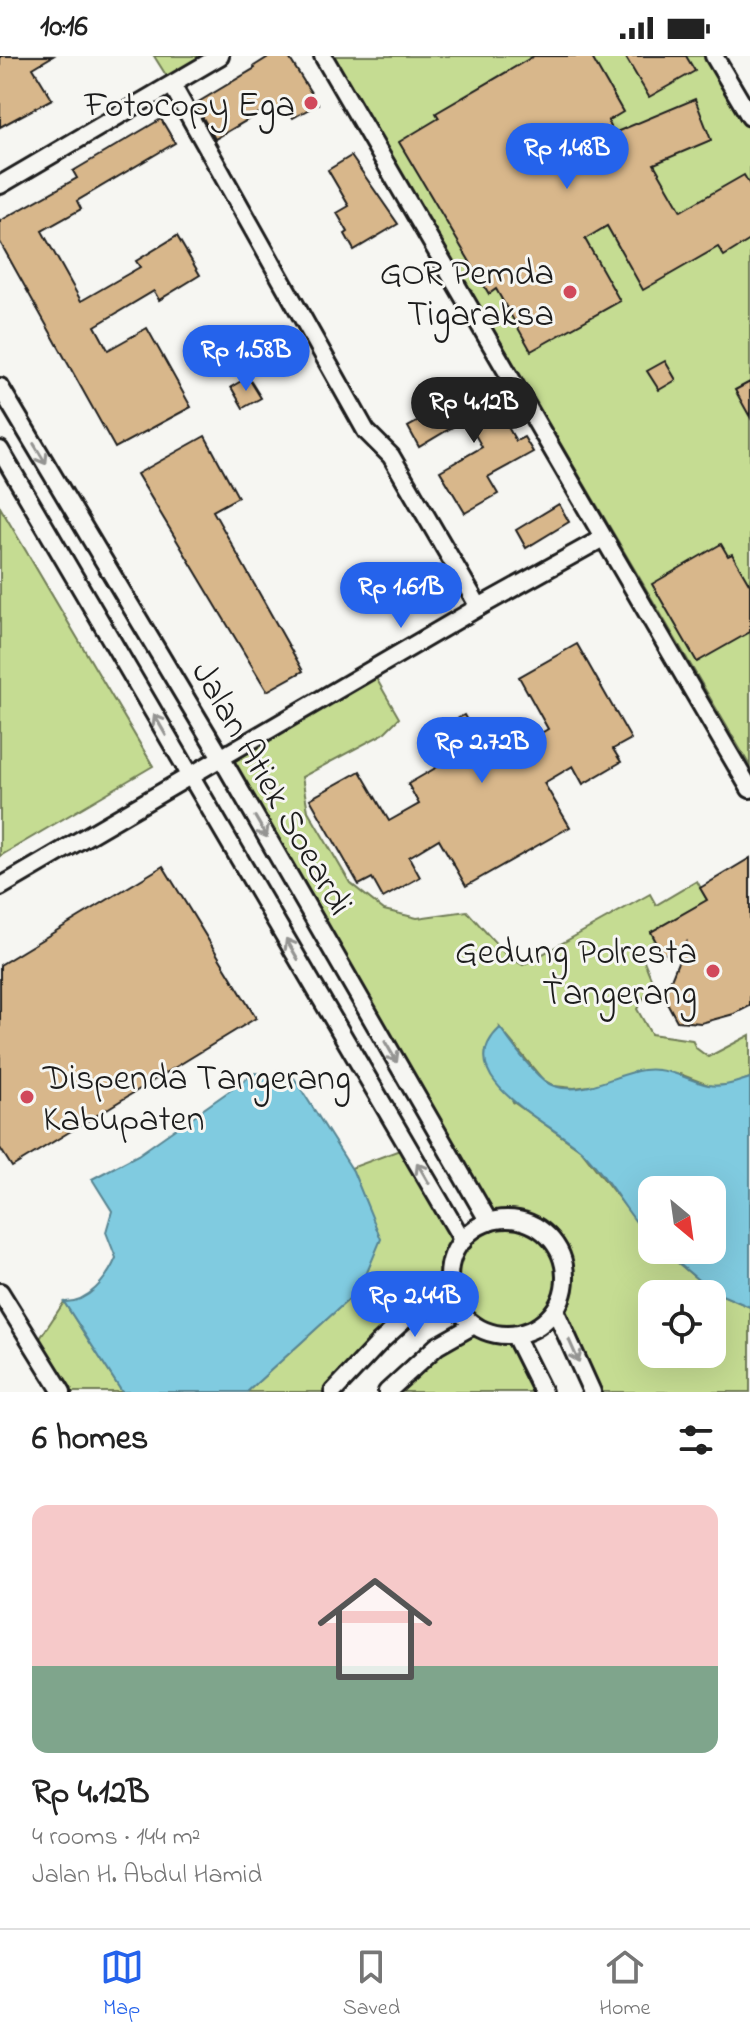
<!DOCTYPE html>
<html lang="en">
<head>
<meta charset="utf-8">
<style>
  :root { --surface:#fff; --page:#f2f2f2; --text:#222; --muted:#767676; --line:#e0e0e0; --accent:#2563eb }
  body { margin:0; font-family:"Indie Flower",sans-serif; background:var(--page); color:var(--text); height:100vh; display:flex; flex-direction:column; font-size:30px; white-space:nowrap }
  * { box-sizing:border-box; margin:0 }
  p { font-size:26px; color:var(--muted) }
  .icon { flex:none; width:44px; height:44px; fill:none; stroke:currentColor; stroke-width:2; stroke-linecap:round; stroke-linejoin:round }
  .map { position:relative; height:1336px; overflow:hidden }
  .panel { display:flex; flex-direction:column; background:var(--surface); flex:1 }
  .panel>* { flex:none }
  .needle { width:52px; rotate:151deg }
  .fabs { position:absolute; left:638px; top:1120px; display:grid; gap:16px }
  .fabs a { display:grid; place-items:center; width:88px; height:88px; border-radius:16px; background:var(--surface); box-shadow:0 8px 32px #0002; font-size:40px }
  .price { position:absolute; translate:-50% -68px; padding:0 18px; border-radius:28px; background:var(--accent); color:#fff; font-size:26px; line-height:52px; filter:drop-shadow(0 2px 4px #0008) }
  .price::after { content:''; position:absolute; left:50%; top:48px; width:24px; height:18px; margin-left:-12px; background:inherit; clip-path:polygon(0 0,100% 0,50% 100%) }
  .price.current { background:#222; color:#fff }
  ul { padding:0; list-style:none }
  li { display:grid; align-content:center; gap:16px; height:424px; padding:0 32px }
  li+li { border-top:2px solid var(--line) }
  li span { display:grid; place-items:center; height:248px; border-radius:16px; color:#555 }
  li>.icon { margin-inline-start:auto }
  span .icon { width:144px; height:144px; fill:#fffc; stroke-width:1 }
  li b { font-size:34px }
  h2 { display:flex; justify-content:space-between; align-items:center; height:96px; padding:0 32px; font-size:34px }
  .status { display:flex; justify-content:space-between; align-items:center; height:56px; padding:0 40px; background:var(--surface); direction:ltr }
  .status svg { height:22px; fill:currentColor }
  .tabs { display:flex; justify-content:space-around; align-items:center; height:112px; border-top:2px solid var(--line); background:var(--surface); font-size:22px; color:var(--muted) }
  .tabs a { display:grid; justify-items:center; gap:4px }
  .tabs .current { color:var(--accent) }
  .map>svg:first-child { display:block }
  .green { fill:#c5dc92; stroke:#707c57; stroke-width:2; fill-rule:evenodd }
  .water { fill:#80cbe0; stroke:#588592; stroke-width:2 }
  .building { fill:#d8b78b; stroke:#1c1c1c; stroke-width:2 }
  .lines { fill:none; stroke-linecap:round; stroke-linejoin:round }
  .minor-casing { stroke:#1c1c1c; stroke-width:22 }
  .minor { stroke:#f6f6f2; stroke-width:16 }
  .oneway { stroke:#949492 }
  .poi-dot { fill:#d1495b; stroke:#f6f6f2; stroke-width:3 }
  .labels { text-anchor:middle; stroke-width:6; stroke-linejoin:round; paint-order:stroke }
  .poi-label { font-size:36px; fill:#1c1c1c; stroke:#f6f6f2; text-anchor:end }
  .street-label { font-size:36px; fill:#1c1c1c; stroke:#f6f6f2 }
</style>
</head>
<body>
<div class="status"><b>10:16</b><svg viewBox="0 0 49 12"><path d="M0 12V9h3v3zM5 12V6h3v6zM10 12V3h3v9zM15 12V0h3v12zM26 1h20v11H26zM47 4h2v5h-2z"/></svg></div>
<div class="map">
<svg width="750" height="1336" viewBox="0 0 750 1336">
  <rect width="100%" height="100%" fill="#f6f6f2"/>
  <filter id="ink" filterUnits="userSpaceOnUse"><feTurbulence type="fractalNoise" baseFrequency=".0125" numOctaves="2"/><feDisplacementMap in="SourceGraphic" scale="16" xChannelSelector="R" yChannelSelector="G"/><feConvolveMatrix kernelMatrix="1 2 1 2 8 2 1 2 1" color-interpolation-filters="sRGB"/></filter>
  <g filter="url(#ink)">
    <!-- green -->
    <g class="green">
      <path d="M 154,0 L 211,0 L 169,24 Z"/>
      <path d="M 333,0 L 712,0 L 750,61 L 750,710 Z"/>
      <path d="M 0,451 L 153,710 L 0,800 Z"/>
      <path d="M 372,615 L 399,662 L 383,678 L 302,721 L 308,755 L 350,827 L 384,854 L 417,862 L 467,855 L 507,900 L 523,909 L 650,838 L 656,849 L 697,825 L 707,844 L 651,876 L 655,884 L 640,895 L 653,927 L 637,953 L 651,978 L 692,984 L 696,992 L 708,1001 L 750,979 L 750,1022 L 730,1029 L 711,1030 L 680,1018 L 574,1032 L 554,1030 L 543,1024 L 500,972 L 513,1046 L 581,1094 L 652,1185 L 652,1194 L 663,1194 L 710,1234 L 750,1251 L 750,1336 L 592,1336 L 555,1254 L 543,1267 L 515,1280 L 543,1336 L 387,1336 L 473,1269 C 459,1255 453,1244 449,1224 L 333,1336 L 247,1336 L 360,1233 L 380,1183 L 351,1112 L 408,1091 L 463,1184 L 474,1173 L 489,1165 L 222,703 ZM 652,1238 L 712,1238 L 712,1298 L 652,1298 Z"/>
      <path d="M 64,1246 L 122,1336 L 62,1336 L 33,1293 Z"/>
    </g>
    <!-- water -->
    <g class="water">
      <path d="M 500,972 C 512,987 537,1025 554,1030 C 585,1040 614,1018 643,1014 C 668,1011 685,1023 708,1029 C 722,1032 737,1026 750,1022 L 750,1251 L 710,1234 L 663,1194 L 712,1194 L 712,1134 L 652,1134 L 652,1185 C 626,1158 610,1123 583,1096 C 554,1068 446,1022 500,972 Z"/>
      <path d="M 255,1017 L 294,1022 L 353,1115 L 381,1183 L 360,1233 L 247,1336 L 122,1336 L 64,1246 C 88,1247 107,1223 116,1202 L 106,1176 L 112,1155 L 92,1123 L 138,1099 Z"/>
    </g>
    <!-- building -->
    <g class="building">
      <path d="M 0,0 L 53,0 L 33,12 L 52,43 L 0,71 Z"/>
      <path d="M 270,0 L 288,0 L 318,48 L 293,62 L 285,48 L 274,55 L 271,50 L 215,83 L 195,48 L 255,12 L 254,10 Z"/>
      <path d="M 534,0 L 591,0 L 623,56 L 608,65 L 614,77 L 695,43 L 711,84 L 654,108 L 681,155 L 744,119 L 750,129 L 750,184 L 724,200 L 718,191 L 643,234 L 607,170 L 585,183 L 620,245 L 531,295 L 496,233 L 489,238 L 399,86 L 439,62 L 436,57 Z"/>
      <path d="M 625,0 L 686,0 L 695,15 L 649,41 Z"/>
      <path d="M 161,63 L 175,87 L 77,145 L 81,153 L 42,175 L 81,245 L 140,211 L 136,205 L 177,180 L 200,219 L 159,244 L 154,235 L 95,270 L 108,294 L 147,272 L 191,351 L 115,392 L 0,186 L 0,165 L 77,122 L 73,115 Z"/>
      <path d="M 351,100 L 398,168 L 354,194 L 345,178 L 348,176 L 337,157 L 349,150 L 328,114 Z"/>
      <path d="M 665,305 L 676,324 L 659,334 L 647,315 Z"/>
      <path d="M 248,321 L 261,342 L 243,352 L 231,331 Z"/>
      <path d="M 489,326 L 501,346 L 495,349 L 516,385 L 524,381 L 533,396 L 488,421 L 498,438 L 465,457 L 440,415 L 482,391 L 468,366 L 463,368 L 461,366 L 419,391 L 408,371 Z"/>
      <path d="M 750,326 L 750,361 L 735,334 Z"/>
      <path d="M 205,380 L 238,441 L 213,455 L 303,615 L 267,635 L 137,418 Z"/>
      <path d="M 559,448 L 569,466 L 526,492 L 516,474 Z"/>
      <path d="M 721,488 L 728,500 L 732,498 L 750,529 L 750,576 L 697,606 L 652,528 Z"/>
      <path d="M 577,588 L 631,683 L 613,693 L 621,706 L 583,728 L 573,710 L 544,727 L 570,771 L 466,830 L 439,783 L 409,801 L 420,821 L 383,842 L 372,822 L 359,829 L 310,743 L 360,715 L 389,765 L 419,748 L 408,728 L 439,710 L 423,682 L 464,659 L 480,686 L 510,669 L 521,689 L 548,673 L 519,621 Z"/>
      <path d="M 750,802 L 750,950 L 734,958 L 701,967 L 677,965 L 664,941 L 686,886 L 663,899 L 651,876 L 707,844 L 700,832 Z"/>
      <path d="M 163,810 L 256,962 L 12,1111 L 0,1092 L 0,909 Z"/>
    </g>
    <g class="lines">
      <defs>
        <g id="minor">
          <path d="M 323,0 L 750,733"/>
          <path d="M 714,0 L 750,61"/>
          <path d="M 172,29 L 366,375 L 391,400 L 479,551"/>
          <path d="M 0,129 L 220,0"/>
          <path d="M 0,331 L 222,703 L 489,1166"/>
          <path d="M 0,394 L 463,1185"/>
          <path d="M 0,831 L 479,551 L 603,482"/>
          <circle cx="507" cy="1221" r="58"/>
          <path d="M 0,1236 L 62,1336"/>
          <path d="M 555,1254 L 592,1336"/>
          <path d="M 515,1280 L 543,1336"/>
          <path d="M 333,1336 L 380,1286 L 449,1223"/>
          <path d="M 387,1336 L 437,1290 L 474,1269"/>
        </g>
      </defs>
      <!-- minor casing -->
      <use href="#minor" class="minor-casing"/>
      <!-- minor -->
      <use href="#minor" class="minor"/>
    </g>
    <!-- one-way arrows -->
    <defs><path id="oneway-shaft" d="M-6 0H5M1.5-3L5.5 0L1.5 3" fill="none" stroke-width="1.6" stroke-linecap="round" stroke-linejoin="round" transform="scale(2)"/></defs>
    <g class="oneway">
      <use href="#oneway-shaft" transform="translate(40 398) rotate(59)"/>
      <use href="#oneway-shaft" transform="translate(160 669) rotate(-120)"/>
      <use href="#oneway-shaft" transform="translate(261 771) rotate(60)"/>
      <use href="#oneway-shaft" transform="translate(292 893) rotate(-120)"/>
      <use href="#oneway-shaft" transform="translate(391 996) rotate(60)"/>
      <use href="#oneway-shaft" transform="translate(423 1117) rotate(-120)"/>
      <use href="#oneway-shaft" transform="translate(574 1295) rotate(66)"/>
    </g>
  </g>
  <!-- markers -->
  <g class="poi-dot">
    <circle cx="311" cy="47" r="8"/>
    <circle cx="570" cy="236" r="8"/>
    <circle cx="713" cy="915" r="8"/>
    <circle cx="27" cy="1041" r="8"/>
  </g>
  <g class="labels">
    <!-- poi labels -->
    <g class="poi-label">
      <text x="295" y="60">Fotocopy Ega</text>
      <text x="554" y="228">GOR Pemda<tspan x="554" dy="41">Tigaraksa</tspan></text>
      <text x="697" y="907">Gedung Polresta<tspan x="697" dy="41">Tangerang</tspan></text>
      <text x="43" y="1033" text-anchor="start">Dispenda Tangerang<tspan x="43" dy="41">Kabupaten</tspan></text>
    </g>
    <!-- street labels -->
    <g class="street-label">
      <text transform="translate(274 731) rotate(60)" y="13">Jalan Atiek Soeardi</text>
    </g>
  </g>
</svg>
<div class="fabs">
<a><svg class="needle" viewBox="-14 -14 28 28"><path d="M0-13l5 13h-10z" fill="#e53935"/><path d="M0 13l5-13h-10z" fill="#767676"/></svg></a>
<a><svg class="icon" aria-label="locate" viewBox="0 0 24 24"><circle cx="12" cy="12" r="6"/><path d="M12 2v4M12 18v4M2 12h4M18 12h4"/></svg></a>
</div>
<b class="price" style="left:567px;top:135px">Rp 1.48B</b>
<b class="price" style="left:246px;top:337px">Rp 1.58B</b>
<b class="price current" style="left:474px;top:389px">Rp 4.12B</b>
<b class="price" style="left:401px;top:574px">Rp 1.61B</b>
<b class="price" style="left:482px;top:729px">Rp 2.72B</b>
<b class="price" style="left:415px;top:1283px">Rp 2.44B</b>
</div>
<section class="panel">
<h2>6 homes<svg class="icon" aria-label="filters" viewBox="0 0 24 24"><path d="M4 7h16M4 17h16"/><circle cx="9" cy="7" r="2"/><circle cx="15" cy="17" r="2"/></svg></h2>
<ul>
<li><span style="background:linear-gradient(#f6c9c9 65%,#7fa58c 0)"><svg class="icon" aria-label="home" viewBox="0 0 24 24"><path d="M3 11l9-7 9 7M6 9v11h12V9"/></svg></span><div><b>Rp 4.12B</b><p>4 rooms · 144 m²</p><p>Jalan H. Abdul Hamid</p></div></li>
</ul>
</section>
<nav class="tabs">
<a class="current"><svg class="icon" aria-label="map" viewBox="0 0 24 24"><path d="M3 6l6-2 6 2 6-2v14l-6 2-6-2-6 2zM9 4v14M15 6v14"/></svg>Map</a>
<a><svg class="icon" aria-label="saved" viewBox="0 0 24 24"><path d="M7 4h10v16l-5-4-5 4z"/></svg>Saved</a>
<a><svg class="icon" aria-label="home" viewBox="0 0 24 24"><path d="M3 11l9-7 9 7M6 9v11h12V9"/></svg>Home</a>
</nav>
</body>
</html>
